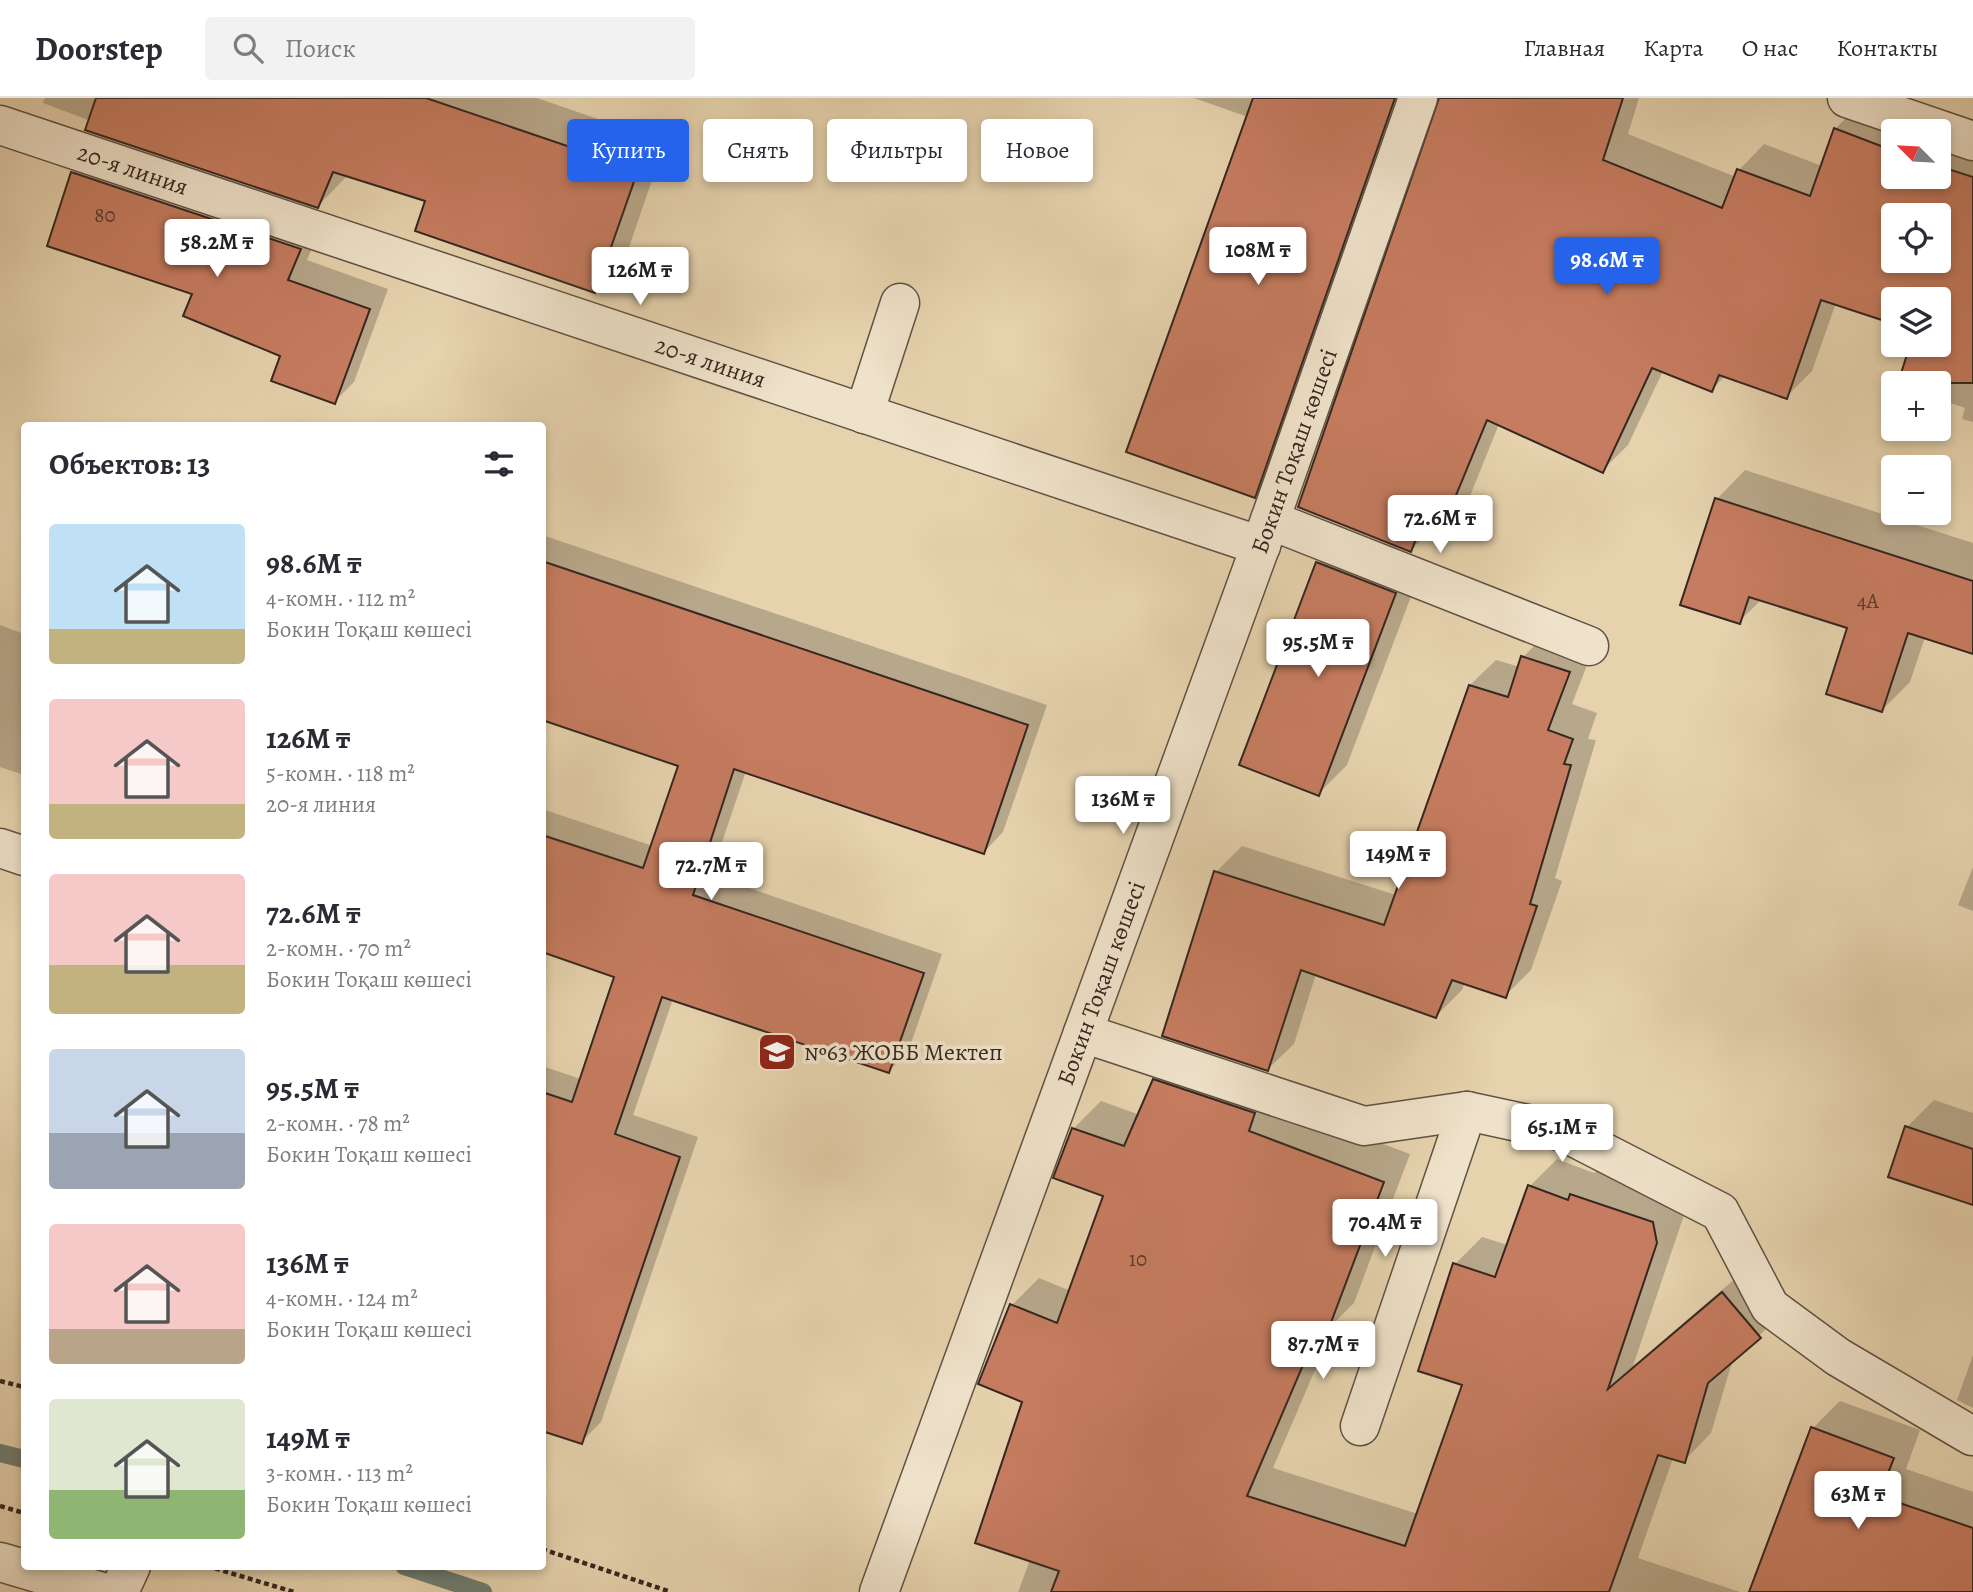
<!DOCTYPE html>
<html lang="ru">
<head>
<meta charset="utf-8">
<style>
  :root { --surface:#fff; --page:#f2f2f3; --text:#2b2b33; --muted:#7c7c81; --line:#e1e1e2; --accent:#2563eb }
  body { margin:0; font-family:Alegreya,serif; background:var(--page); color:var(--text); height:100vh; display:flex; flex-direction:column; font-size:26px; white-space:nowrap }
  * { box-sizing:border-box; margin:0 }
  p { font-size:23px; color:var(--muted) }
  .icon { flex:none; width:38px; height:38px; fill:none; stroke:currentColor; stroke-width:2; stroke-linecap:round; stroke-linejoin:round }
  .map { position:relative; flex:1; overflow:hidden }
  .drawer { position:absolute; left:21px; top:324px; width:525px; height:1148px; display:flex; flex-direction:column; background:var(--surface); border-radius:7px; box-shadow:0 4px 10px #0003 }
  .drawer>* { flex:none }
  .hud { position:absolute; left:567px; top:21px; width:665px; height:63px; display:flex; gap:14px }
  .needle { width:46px; rotate:294deg }
  .buttons { position:absolute; left:1881px; top:21px; display:grid; gap:14px }
  .buttons a { display:grid; place-items:center; width:70px; height:70px; border-radius:7px; background:var(--surface); box-shadow:0 4px 10px #0003; font-size:35px }
  .price { position:absolute; translate:-50% -60px; padding:0 16px; border-radius:7px; background:#fff; color:#222; font-size:23px; line-height:46px; filter:drop-shadow(0 2px 4px #0008) }
  .price::after { content:''; position:absolute; left:50%; top:42px; width:21px; height:16px; margin-left:-10px; background:inherit; clip-path:polygon(0 0,100% 0,50% 100%) }
  .price.selected { background:var(--accent); color:#fff }
  ul { padding:0; list-style:none }
  li { display:flex; align-items:center; gap:21px; height:175px; padding:0 28px }
  li span { display:grid; place-items:center; flex:none; width:196px; height:140px; border-radius:7px; color:#555 }
  li>.icon { margin-inline-start:auto }
  span .icon { width:84px; height:84px; fill:#fffc; stroke-width:1 }
  li b { font-size:30px }
  h2 { display:flex; justify-content:space-between; align-items:center; height:84px; padding:0 28px; font-size:30px }
  .tag { padding:0 24px; border-radius:7px; background:var(--surface); box-shadow:0 4px 10px #0003; font-size:24px; line-height:63px }
  .tag.selected { background:var(--accent); color:#fff }
  header { display:flex; align-items:center; gap:42px; box-sizing:border-box; height:98px; padding:0 35px; background:var(--surface); border-bottom:2px solid var(--line) }
  header strong { font-size:33px }
  nav { display:flex; gap:38px; margin-inline-start:auto; font-size:24px }
  .search { width:490px; height:63px; background:var(--page); display:flex; align-items:center; gap:18px; box-sizing:border-box; padding:0 24px; border-radius:7px; color:var(--muted); font-size:26px }
  .map>svg:first-child { display:block }
  .shadow { fill:#0003; fill-rule:evenodd }
  .lines { fill:none; stroke-linecap:round; stroke-linejoin:round }
  .stream { stroke:#6f7e72; stroke-width:18 }
  .building { fill:#c67c60; stroke:#352720; stroke-width:2; fill-rule:evenodd }
  .minor-casing { stroke:#615244; stroke-width:41 }
  .path { stroke:#352720; stroke-width:4.5; stroke-dasharray:5 3.5; stroke-linecap:butt }
  .minor { stroke:#efe2ca; stroke-width:38 }
  .labels { text-anchor:middle; stroke-width:7; stroke-linejoin:round; paint-order:stroke }
  .number-label { font-size:21px; fill:#593c30 }
  .street-label { font-size:24px; fill:#352720; stroke:#efe2ca }
  .poi-label { font-size:24px; fill:#352720; stroke:#efe2ca; text-anchor:start }
</style>
</head>
<body>
<header>
<strong>Doorstep</strong>
<div class="search"><svg class="icon" aria-label="search" viewBox="0 0 24 24"><circle cx="10" cy="10" r="6"/><path d="M15 15l6 6"/></svg>Поиск</div>
<nav><a>Главная</a><a>Карта</a><a>О нас</a><a>Контакты</a></nav>
</header>
<div class="map">
<svg width="1973" height="1494" viewBox="0 0 1973 1494">
  <rect width="100%" height="100%" fill="#e6d3ae"/>
  <filter id="stains"><feTurbulence type="fractalNoise" baseFrequency=".00286" numOctaves="4"/><feColorMatrix values="0 0 0 0 .2 0 0 0 0 .09 0 0 0 0 .02 0 0 0 .5 -.17"/></filter>
  <radialGradient id="worn" r=".72"><stop offset=".6" stop-color="#630" stop-opacity="0"/><stop offset="1" stop-color="#630" stop-opacity=".3"/></radialGradient>
  <!-- shadow -->
  <g class="shadow">
    <path d="M 45,0 L 537,0 L 665,44 L 624,164 L 595,193 L 427,102 L 348,77 L 318,108 L 43,5 Z"/>
    <path d="M 1194,0 L 1410,0 L 1280,372 L 1254,398 L 1248,19 Z"/>
    <path d="M 1441,0 L 1639,0 L 1628,36 L 1736,79 L 1739,72 L 1764,46 L 1822,68 L 1835,31 L 1861,5 L 1973,45 L 1973,324 L 1962,321 L 1965,310 L 1939,301 L 1939,285 L 1900,285 L 1912,247 L 1939,247 L 1939,201 L 1836,205 L 1812,273 L 1786,299 L 1726,277 L 1711,292 L 1663,273 L 1628,347 L 1602,373 L 1499,326 L 1464,413 L 1438,439 L 1428,435 L 1411,452 ZM 1894,33 L 1939,33 L 1939,79 L 1894,79 ZM 1894,117 L 1939,117 L 1939,163 L 1894,163 Z"/>
    <path d="M 93,55 L 320,131 L 307,162 L 388,191 L 354,284 L 334,304 L 282,257 L 194,195 L 73,75 Z"/>
    <path d="M 1745,372 L 1973,445 L 1973,554 L 1925,539 L 1910,584 L 1882,612 L 1849,529 L 1762,501 L 1739,524 L 1717,401 Z"/>
    <path d="M 1346,436 L 1423,467 L 1347,667 L 1318,696 L 1318,465 Z"/>
    <path d="M 542,437 L 1047,607 L 1003,734 L 984,754 L 746,673 L 711,777 L 942,856 L 908,954 L 889,973 L 673,901 L 633,1017 L 698,1039 L 601,1324 L 581,1344 L 542,1331 L 542,968 L 581,981 L 616,877 L 542,852 L 542,711 L 653,748 L 680,667 L 542,621 Z"/>
    <path d="M 0,527 L 24,536 L 24,677 L 0,669 Z"/>
    <path d="M 1549,533 L 1594,549 L 1572,606 L 1597,615 L 1588,641 L 1596,642 L 1555,780 L 1562,783 L 1531,872 L 1505,898 L 1465,884 L 1462,892 L 1436,918 L 1316,876 L 1294,946 L 1268,971 L 1216,774 L 1242,748 L 1396,797 L 1470,587 L 1496,562 L 1520,569 L 1523,559 Z"/>
    <path d="M 1973,769 L 1973,813 L 1958,807 Z"/>
    <path d="M 1182,955 L 1276,1006 L 1410,1056 L 1354,1205 L 1336,1223 L 1273,1370 L 1418,1416 L 1464,1286 L 1455,1166 L 1482,1139 L 1508,1147 L 1530,1088 L 1557,1061 L 1594,1075 L 1599,1070 L 1684,1117 L 1633,1268 L 1750,1168 L 1787,1212 L 1733,1261 L 1711,1335 L 1684,1363 L 1673,1360 L 1638,1460 L 1740,1494 L 1018,1494 L 1030,1462 L 1024,1303 L 1012,1207 L 1039,1180 L 1071,1193 L 1105,1096 L 1073,1031 L 1101,1003 L 1140,1017 L 1155,982 Z"/>
    <path d="M 1934,1002 L 1973,1015 L 1973,1106 L 1907,1029 Z"/>
    <path d="M 1973,1257 L 1973,1310 L 1957,1302 Z"/>
    <path d="M 1840,1303 L 1920,1332 L 1906,1371 L 1973,1394 L 1973,1494 L 1751,1494 L 1813,1330 Z"/>
  </g>
  <g class="lines">
    <!-- stream -->
    <g class="stream">
      <path d="M 0,1355 L 24,1361"/>
      <path d="M 404,1468 L 483,1494"/>
    </g>
  </g>
  <!-- building -->
  <g class="building">
    <path d="M 96,0 L 426,0 L 638,72 L 595,195 L 415,133 L 425,103 L 333,74 L 318,110 L 85,32 Z"/>
    <path d="M 1253,0 L 1395,0 L 1255,400 L 1126,354 Z"/>
    <path d="M 1439,0 L 1623,0 L 1603,62 L 1722,110 L 1737,71 L 1810,98 L 1834,30 L 1894,53 L 1894,79 L 1939,79 L 1939,68 L 1973,79 L 1973,285 L 1898,285 L 1910,247 L 1939,247 L 1939,201 L 1894,201 L 1894,226 L 1821,202 L 1787,301 L 1719,277 L 1712,294 L 1652,270 L 1603,375 L 1487,322 L 1438,441 L 1419,433 L 1411,454 L 1298,409 ZM 1894,117 L 1939,117 L 1939,163 L 1894,163 Z"/>
    <path d="M 71,74 L 301,151 L 288,182 L 370,211 L 335,306 L 271,283 L 280,258 L 183,218 L 192,196 L 47,148 Z"/>
    <path d="M 1715,400 L 1973,483 L 1973,556 L 1908,535 L 1882,614 L 1826,596 L 1847,530 L 1749,499 L 1740,526 L 1680,507 Z"/>
    <path d="M 542,463 L 1028,627 L 984,756 L 734,671 L 693,797 L 924,875 L 889,975 L 662,899 L 615,1036 L 680,1059 L 582,1346 L 542,1333 L 542,994 L 572,1004 L 614,879 L 542,854 L 542,737 L 643,770 L 678,668 L 542,622 Z"/>
    <path d="M 1316,464 L 1396,495 L 1319,698 L 1239,667 Z"/>
    <path d="M 1521,558 L 1570,574 L 1548,632 L 1573,641 L 1564,666 L 1571,667 L 1530,806 L 1537,808 L 1506,900 L 1452,882 L 1436,920 L 1301,872 L 1268,973 L 1162,938 L 1214,773 L 1384,827 L 1469,587 L 1508,599 Z"/>
    <path d="M 1153,981 L 1255,1015 L 1249,1033 L 1384,1084 L 1327,1235 L 1318,1232 L 1247,1398 L 1405,1448 L 1462,1287 L 1418,1273 L 1453,1165 L 1495,1179 L 1528,1087 L 1568,1102 L 1570,1096 L 1653,1124 L 1657,1145 L 1608,1291 L 1722,1194 L 1761,1240 L 1708,1285 L 1685,1365 L 1658,1357 L 1609,1494 L 1051,1494 L 1059,1473 L 975,1445 L 1022,1304 L 978,1286 L 1010,1206 L 1057,1225 L 1103,1098 L 1053,1080 L 1072,1030 L 1124,1048 Z"/>
    <path d="M 1905,1028 L 1973,1051 L 1973,1107 L 1888,1079 Z"/>
    <path d="M 1811,1329 L 1894,1360 L 1879,1398 L 1973,1430 L 1973,1494 L 1749,1494 Z"/>
  </g>
  <g class="lines">
    <defs>
      <g id="minor">
        <path d="M 1847,0 L 1973,43"/>
        <path id="s1" d="M 0,27 L 1261,448"/>
        <path d="M 864,316 L 900,205"/>
        <path d="M 1270,422 L 1589,548"/>
        <path d="M 0,750 L 24,758"/>
        <path d="M 1083,935 L 1364,1028 L 1467,1013 L 1564,1034 L 1720,1114 L 1770,1209 L 1838,1259 L 1972,1338"/>
        <path d="M 1360,1328 L 1467,1013"/>
        <path d="M 0,1464 L 102,1494"/>
        <path d="M 119,1494 L 131,1468"/>
        <path id="s2" d="M 879,1494 L 1270,422 L 1418,0"/>
      </g>
    </defs>
    <!-- minor casing -->
    <use href="#minor" class="minor-casing"/>
    <!-- path -->
    <g class="path">
      <path d="M 0,1283 L 24,1289"/>
      <path d="M 0,1408 L 24,1415"/>
      <path d="M 542,1451 L 671,1494"/>
      <path d="M 207,1468 L 294,1494"/>
    </g>
    <!-- minor -->
    <use href="#minor" class="minor"/>
  </g>
  <!-- icons -->
  <defs>
    <symbol id="school-square" viewBox="-11 -11 22 22"><rect x="-9" y="-9" width="18" height="18" rx="4" fill="#8f2418" stroke="#efe2ca"/><path d="M0-5L7-2L0 1L-7-2ZM-4 1L0 2.5L4 1V4Q0 6-4 4Z" fill="#fff"/></symbol>
  </defs>
  <g fill-rule="evenodd">
    <use href="#school-square" x="755" y="932" width="44" height="44"/>
  </g>
  <g class="labels">
    <!-- number labels -->
    <g class="number-label">
      <text x="105" y="124">80</text>
      <text x="1868" y="510">4А</text>
      <text x="1138" y="1168">10</text>
    </g>
    <!-- street labels -->
    <g class="street-label">
      <text dy="8" stroke="none"><textPath href="#s1" startOffset="140">20-я линия</textPath></text>
      <text dy="8" stroke="none"><textPath href="#s1" startOffset="749">20-я линия</textPath></text>
      <text dy="8" stroke="none"><textPath href="#s2" startOffset="1214">Бокин Тоқаш көшесі</textPath></text>
      <text dy="8" stroke="none"><textPath href="#s2" startOffset="648">Бокин Тоқаш көшесі</textPath></text>
    </g>
    <!-- poi labels -->
    <g class="poi-label">
      <text x="804" y="962">№63 ЖОББ Мектеп</text>
    </g>
  </g>
  <rect width="100%" height="100%" filter="url(#stains)"/>
  <rect width="100%" height="100%" fill="url(#worn)"/>
</svg>
<div class="buttons">
<a><svg class="needle" viewBox="-14 -14 28 28"><path d="M0-13l5 13h-10z" fill="#e53935"/><path d="M0 13l5-13h-10z" fill="#7c7c81"/></svg></a>
<a><svg class="icon" aria-label="locate" viewBox="0 0 24 24"><circle cx="12" cy="12" r="6"/><path d="M12 2v4M12 18v4M2 12h4M18 12h4"/></svg></a>
<a><svg class="icon" aria-label="layers" viewBox="0 0 24 24"><path d="M12 4l9 5-9 5-9-5zM3 14l9 5 9-5"/></svg></a>
<a>+</a>
<a>−</a>
</div>
<b class="price" style="left:217px;top:181px">58.2M ₸</b>
<b class="price" style="left:1258px;top:189px">108M ₸</b>
<b class="price selected" style="left:1607px;top:199px">98.6M ₸</b>
<b class="price" style="left:640px;top:209px">126M ₸</b>
<b class="price" style="left:1440px;top:457px">72.6M ₸</b>
<b class="price" style="left:1318px;top:581px">95.5M ₸</b>
<b class="price" style="left:1123px;top:738px">136M ₸</b>
<b class="price" style="left:1398px;top:793px">149M ₸</b>
<b class="price" style="left:711px;top:804px">72.7M ₸</b>
<b class="price" style="left:1562px;top:1066px">65.1M ₸</b>
<b class="price" style="left:1385px;top:1161px">70.4M ₸</b>
<b class="price" style="left:1323px;top:1283px">87.7M ₸</b>
<b class="price" style="left:1858px;top:1433px">63M ₸</b>
<div class="hud">
<a class="tag selected">Купить</a>
<a class="tag">Снять</a>
<a class="tag">Фильтры</a>
<a class="tag">Новое</a>
</div>
<section class="drawer">
<h2>Объектов: 13<svg class="icon" aria-label="filters" viewBox="0 0 24 24"><path d="M4 7h16M4 17h16"/><circle cx="9" cy="7" r="2"/><circle cx="15" cy="17" r="2"/></svg></h2>
<ul>
<li><span style="background:linear-gradient(#bfe0f5 75%,#c2b280 0)"><svg class="icon" aria-label="home" viewBox="0 0 24 24"><path d="M3 11l9-7 9 7M6 9v11h12V9"/></svg></span><div><b>98.6M ₸</b><p>4-комн. · 112 m²</p><p>Бокин Тоқаш көшесі</p></div></li>
<li><span style="background:linear-gradient(#f6c9c9 75%,#c2b280 0)"><svg class="icon" aria-label="home" viewBox="0 0 24 24"><path d="M3 11l9-7 9 7M6 9v11h12V9"/></svg></span><div><b>126M ₸</b><p>5-комн. · 118 m²</p><p>20-я линия</p></div></li>
<li><span style="background:linear-gradient(#f6c9c9 65%,#c2b280 0)"><svg class="icon" aria-label="home" viewBox="0 0 24 24"><path d="M3 11l9-7 9 7M6 9v11h12V9"/></svg></span><div><b>72.6M ₸</b><p>2-комн. · 70 m²</p><p>Бокин Тоқаш көшесі</p></div></li>
<li><span style="background:linear-gradient(#c9d6e8 60%,#9aa5b1 0)"><svg class="icon" aria-label="home" viewBox="0 0 24 24"><path d="M3 11l9-7 9 7M6 9v11h12V9"/></svg></span><div><b>95.5M ₸</b><p>2-комн. · 78 m²</p><p>Бокин Тоқаш көшесі</p></div></li>
<li><span style="background:linear-gradient(#f6c9c9 75%,#b9a48a 0)"><svg class="icon" aria-label="home" viewBox="0 0 24 24"><path d="M3 11l9-7 9 7M6 9v11h12V9"/></svg></span><div><b>136M ₸</b><p>4-комн. · 124 m²</p><p>Бокин Тоқаш көшесі</p></div></li>
<li><span style="background:linear-gradient(#dfe7d0 65%,#8fb573 0)"><svg class="icon" aria-label="home" viewBox="0 0 24 24"><path d="M3 11l9-7 9 7M6 9v11h12V9"/></svg></span><div><b>149M ₸</b><p>3-комн. · 113 m²</p><p>Бокин Тоқаш көшесі</p></div></li>
</ul>
</section>
</div>
</body>
</html>
